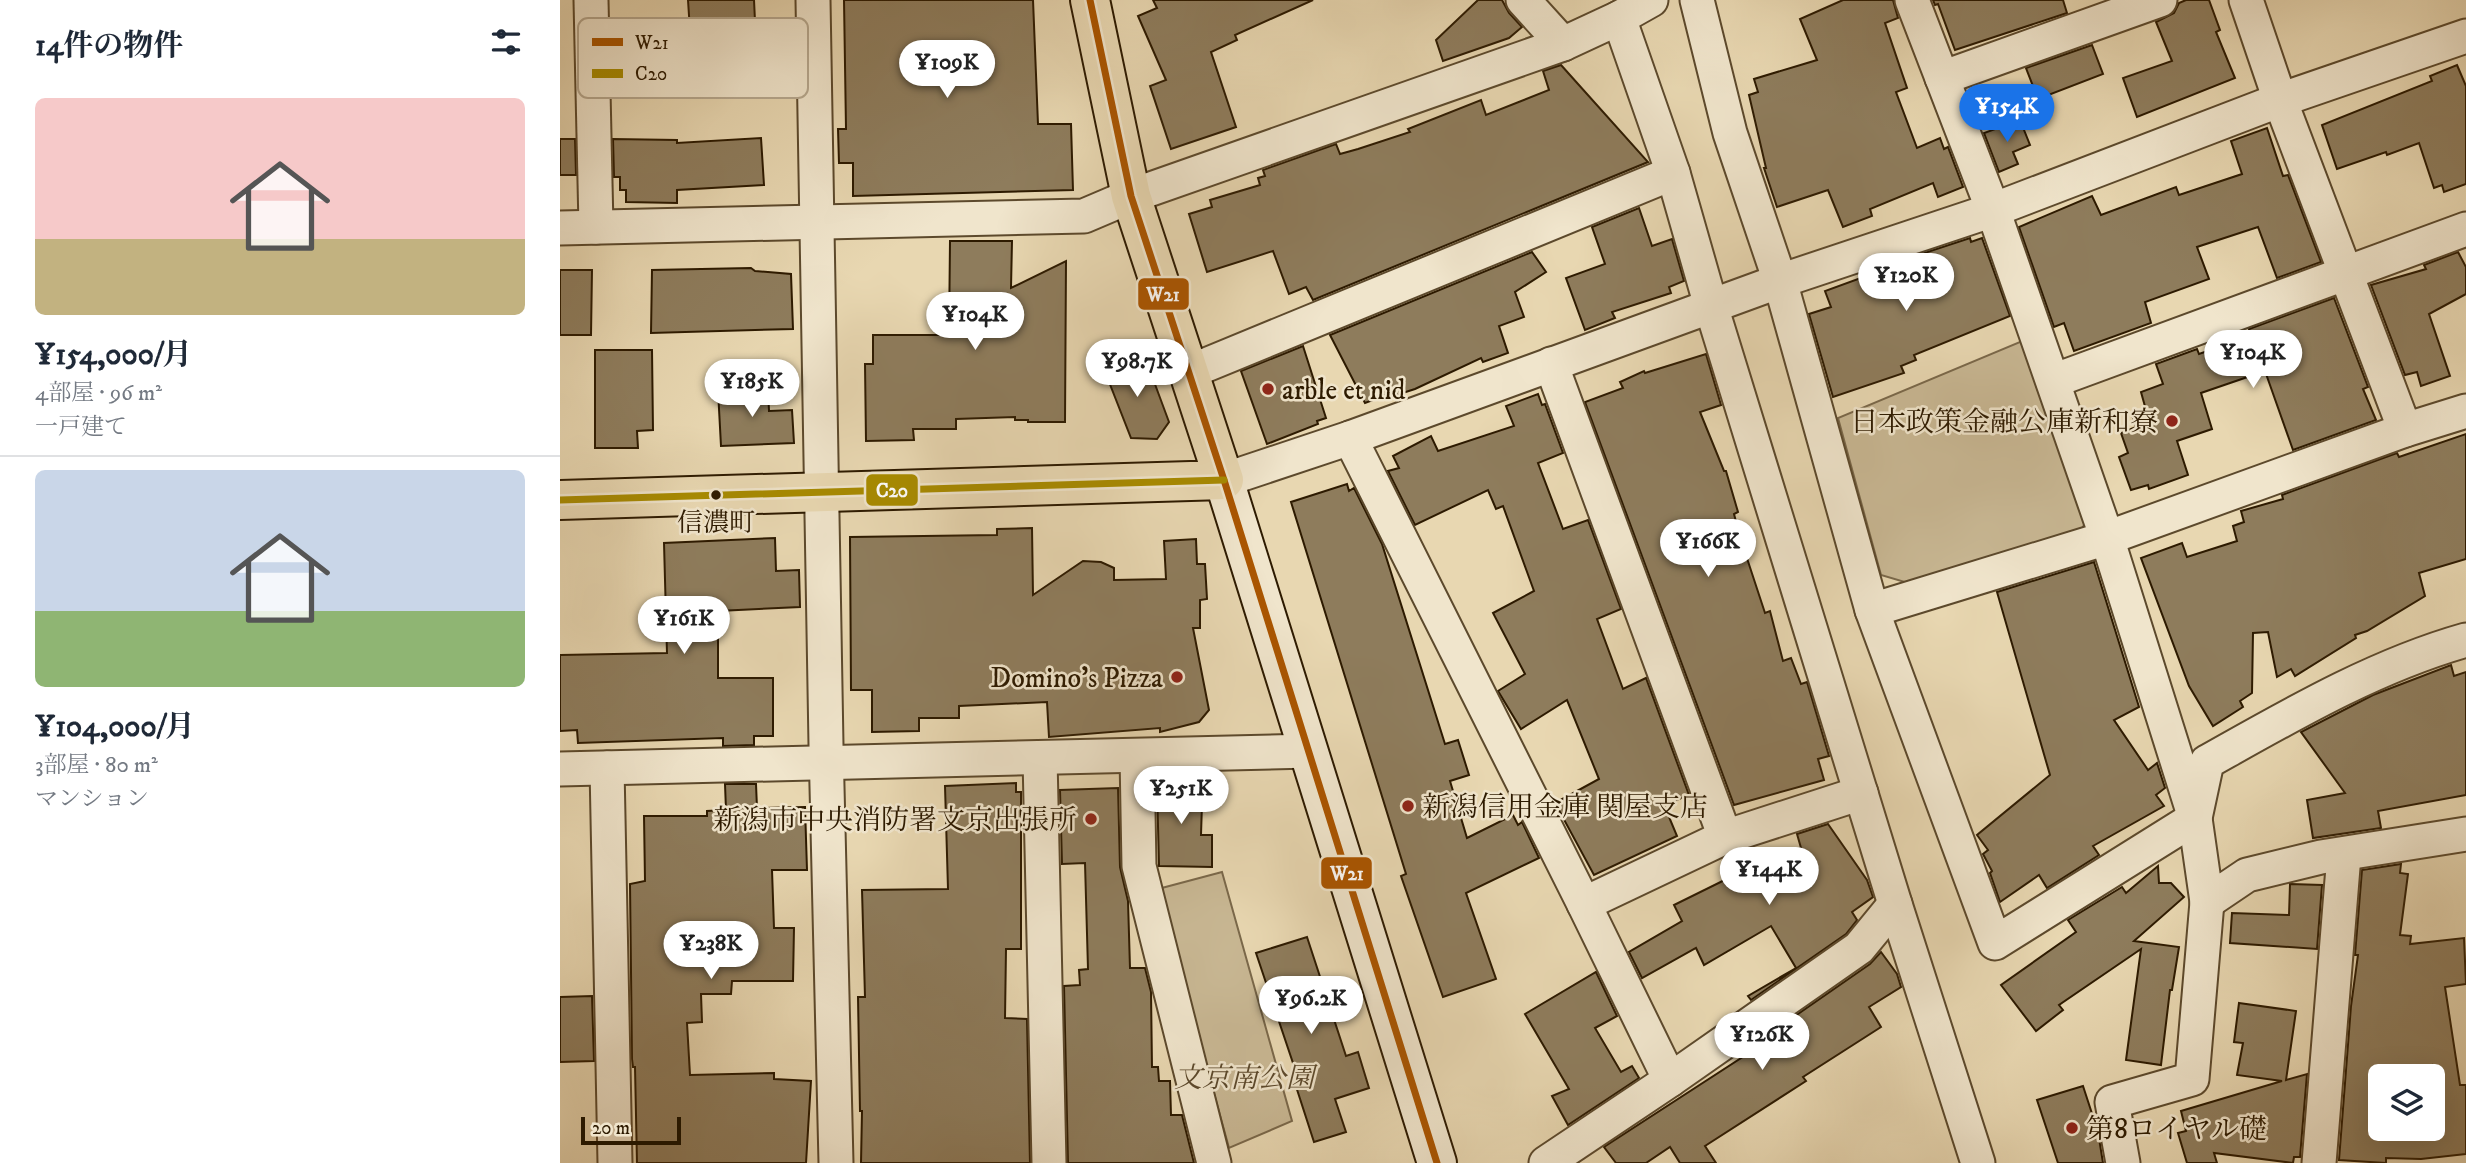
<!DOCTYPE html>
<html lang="ja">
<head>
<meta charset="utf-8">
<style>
  :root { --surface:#fff; --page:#f6f6f7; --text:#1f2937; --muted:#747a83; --line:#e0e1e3; --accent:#1a73e8 }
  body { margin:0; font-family:"IM FELL DW Pica","Noto Serif JP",serif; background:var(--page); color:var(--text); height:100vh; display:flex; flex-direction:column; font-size:26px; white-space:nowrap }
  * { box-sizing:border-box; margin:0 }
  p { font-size:23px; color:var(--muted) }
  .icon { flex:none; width:38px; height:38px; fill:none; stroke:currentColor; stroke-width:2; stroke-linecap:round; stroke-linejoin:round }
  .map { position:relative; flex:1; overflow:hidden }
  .details { display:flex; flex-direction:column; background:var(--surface); width:560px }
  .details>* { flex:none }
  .fabs { position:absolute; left:1808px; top:1064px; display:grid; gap:14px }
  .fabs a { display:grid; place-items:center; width:77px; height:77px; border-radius:10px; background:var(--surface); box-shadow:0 7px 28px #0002; font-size:35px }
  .scale { position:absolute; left:21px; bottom:18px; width:100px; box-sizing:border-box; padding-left:7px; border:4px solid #2d1a00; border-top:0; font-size:19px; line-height:24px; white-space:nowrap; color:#2d1a00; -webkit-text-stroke:5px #f0e5cc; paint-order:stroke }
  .price { position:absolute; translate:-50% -60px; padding:0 16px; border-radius:24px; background:#fff; color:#222; font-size:23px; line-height:46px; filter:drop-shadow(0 2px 4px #0008) }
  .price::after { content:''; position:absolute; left:50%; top:42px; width:21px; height:16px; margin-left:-10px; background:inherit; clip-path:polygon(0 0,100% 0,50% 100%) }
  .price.active { background:var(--accent); color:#fff }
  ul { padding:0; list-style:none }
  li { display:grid; align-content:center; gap:14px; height:371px; padding:0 35px }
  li+li { border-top:2px solid var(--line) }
  li span { display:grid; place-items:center; height:217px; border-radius:10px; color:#555 }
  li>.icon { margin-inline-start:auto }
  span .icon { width:126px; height:126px; fill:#fffc; stroke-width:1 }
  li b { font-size:30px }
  h2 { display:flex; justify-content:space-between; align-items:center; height:84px; padding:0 35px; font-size:30px }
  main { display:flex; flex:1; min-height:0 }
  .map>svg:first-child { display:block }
  .green { fill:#c8b793; stroke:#7a684a; stroke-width:2 }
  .building { fill:#8e7c5c; stroke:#2d1a00; stroke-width:2; fill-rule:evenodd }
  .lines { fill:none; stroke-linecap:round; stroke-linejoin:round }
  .street-casing { stroke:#5c492c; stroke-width:37 }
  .secondary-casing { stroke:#2d1a00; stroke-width:42 }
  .highway-casing { stroke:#2d1a00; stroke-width:42 }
  .street { stroke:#f0e5cc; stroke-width:33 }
  .secondary { stroke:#f0e5cc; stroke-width:38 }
  .highway { stroke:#e8d7b1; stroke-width:38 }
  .bus-1-casing { stroke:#f0e5cc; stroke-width:12 }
  .bus-2-casing { stroke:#f0e5cc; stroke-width:12 }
  .bus-1 { stroke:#a50; stroke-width:7 }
  .bus-2 { stroke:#a88b00; stroke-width:7 }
  .poi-dot { fill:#8f2418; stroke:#f0e5cc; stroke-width:2.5 }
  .bus-dot { fill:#2d1a00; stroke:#f0e5cc; stroke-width:2.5 }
  .labels { text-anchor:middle; stroke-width:5; stroke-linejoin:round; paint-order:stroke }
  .bus-label { font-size:26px; fill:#2d1a00; stroke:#f0e5cc }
  .poi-label { font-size:28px; fill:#2d1a00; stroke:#f0e5cc; text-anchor:start }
  .park-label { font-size:28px; font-style:italic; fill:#5c492c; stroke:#f0e5cc }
  .key { fill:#f0e5cc; stroke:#b6a88f; stroke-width:2 }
  .key-label { font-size:19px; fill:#2d1a00 }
  .line-badge { stroke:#f0e5cc; stroke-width:2.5 }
  .badge-label { font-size:19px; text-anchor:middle; font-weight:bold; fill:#fff }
</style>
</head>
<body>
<main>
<section class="details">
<h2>14件の物件<svg class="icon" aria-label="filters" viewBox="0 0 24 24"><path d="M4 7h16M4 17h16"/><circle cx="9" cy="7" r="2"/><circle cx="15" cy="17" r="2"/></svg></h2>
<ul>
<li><span style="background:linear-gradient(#f6c9c9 65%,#c2b280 0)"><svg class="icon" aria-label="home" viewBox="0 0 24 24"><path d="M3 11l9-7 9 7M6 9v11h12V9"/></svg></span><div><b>¥154,000/月</b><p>4部屋 · 96 m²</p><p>一戸建て</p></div></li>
<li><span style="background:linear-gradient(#c9d6e8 65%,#8fb573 0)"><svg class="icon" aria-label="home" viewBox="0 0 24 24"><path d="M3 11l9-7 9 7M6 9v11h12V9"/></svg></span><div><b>¥104,000/月</b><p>3部屋 · 80 m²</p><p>マンション</p></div></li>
</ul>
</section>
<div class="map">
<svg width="1906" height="1163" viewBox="0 0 1906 1163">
  <rect width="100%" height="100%" fill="#e8d7b1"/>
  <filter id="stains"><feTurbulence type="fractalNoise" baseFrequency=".00286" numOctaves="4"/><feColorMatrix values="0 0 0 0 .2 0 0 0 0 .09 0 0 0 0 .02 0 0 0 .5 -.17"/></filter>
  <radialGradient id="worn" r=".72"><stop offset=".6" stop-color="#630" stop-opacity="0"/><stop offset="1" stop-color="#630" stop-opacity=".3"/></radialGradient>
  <!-- green -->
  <g class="green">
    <path d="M 1467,339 L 1527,519 L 1522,529 L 1348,583 L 1321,575 L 1278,418 Z"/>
    <path d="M 662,872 L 732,1121 L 669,1148 L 598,889 Z"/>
  </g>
  <!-- building -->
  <g class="building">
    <path d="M 128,0 L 194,0 L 196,42 L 131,46 Z"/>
    <path d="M 284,0 L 473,0 L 478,124 L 511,124 L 513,190 L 293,196 L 293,163 L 279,163 L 278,129 L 286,129 Z"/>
    <path d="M 593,0 L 753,0 L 675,35 L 677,40 L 651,52 L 676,127 L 611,149 L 590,86 L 606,80 L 578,16 L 597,8 Z"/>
    <path d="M 918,0 L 942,0 L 949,13 L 962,27 L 949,38 L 883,61 L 876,40 Z"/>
    <path d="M 1283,0 L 1333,0 L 1338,18 L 1325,23 L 1347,88 L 1336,92 L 1357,148 L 1380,138 L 1384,149 L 1388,147 L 1403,187 L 1378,197 L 1373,183 L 1310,209 L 1312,216 L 1283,227 L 1268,190 L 1217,207 L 1204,168 L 1206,168 L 1189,95 L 1198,92 L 1194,79 L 1257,60 L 1240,19 Z"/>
    <path d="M 1373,0 L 1503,0 L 1507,13 L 1395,50 L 1378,4 L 1375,5 Z"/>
    <path d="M 1626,0 L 1649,0 L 1660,30 L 1656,32 L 1675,78 L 1577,117 L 1563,78 L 1612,61 L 1596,22 L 1614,13 L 1619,3 Z"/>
    <path d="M 1532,45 L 1543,74 L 1478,99 L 1466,68 Z"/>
    <path d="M 1001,65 L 1088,162 L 753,300 L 746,287 L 729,294 L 713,251 L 647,272 L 629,214 L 652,207 L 650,200 L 700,185 L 698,178 L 705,176 L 703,170 L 776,144 L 780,154 L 798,149 L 850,132 L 848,129 L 921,100 L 926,115 L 989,90 L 983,71 Z"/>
    <path d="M 1897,65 L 1906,86 L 1906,184 L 1884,192 L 1882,185 L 1874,188 L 1859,143 L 1827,155 L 1826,152 L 1777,169 L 1762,125 L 1872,81 L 1870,76 Z"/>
    <path d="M 1460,120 L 1470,145 L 1453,152 L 1458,164 L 1439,172 L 1424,133 Z"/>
    <path d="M 1707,128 L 1723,176 L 1728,175 L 1761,262 L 1717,278 L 1698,227 L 1637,247 L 1649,279 L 1585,302 L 1591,323 L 1514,351 L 1504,323 L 1494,327 L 1459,227 L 1532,196 L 1541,215 L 1616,187 L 1619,195 L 1682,174 L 1671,141 Z"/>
    <path d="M 201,138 L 204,185 L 117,190 L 117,203 L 66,202 L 66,190 L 60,190 L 60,177 L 54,177 L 53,139 L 117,140 L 117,143 Z"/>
    <path d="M 0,139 L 15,139 L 16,175 L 0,175 Z"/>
    <path d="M 1079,208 L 1092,246 L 1112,239 L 1124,281 L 1109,287 L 1111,293 L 1052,312 L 1055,318 L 1025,330 L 1006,278 L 1045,264 L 1032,227 Z"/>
    <path d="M 1410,238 L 1411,242 L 1422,238 L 1450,316 L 1354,355 L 1356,360 L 1341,366 L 1344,373 L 1273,397 L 1249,314 L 1271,307 L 1265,291 L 1331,267 L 1331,264 Z"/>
    <path d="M 390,241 L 452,241 L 451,288 L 506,261 L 505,422 L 468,422 L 468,420 L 455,420 L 455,417 L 396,419 L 396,429 L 353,429 L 354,440 L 306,441 L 305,364 L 313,364 L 313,335 L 389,335 Z"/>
    <path d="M 972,252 L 986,272 L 955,292 L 964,317 L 939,326 L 948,353 L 923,362 L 921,358 L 855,389 L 827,398 L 826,395 L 805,403 L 770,335 Z"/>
    <path d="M 1898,252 L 1906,267 L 1906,294 L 1869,314 L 1890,376 L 1861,386 L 1857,372 L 1845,375 L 1811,285 L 1866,269 L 1864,265 Z"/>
    <path d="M 191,268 L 195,271 L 231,274 L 233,329 L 91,333 L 92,270 Z"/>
    <path d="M 0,270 L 32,270 L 31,335 L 0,335 Z"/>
    <path d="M 1774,298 L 1808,387 L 1803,389 L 1816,420 L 1733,450 L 1705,371 L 1641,393 L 1652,429 L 1617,441 L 1628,475 L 1589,489 L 1588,485 L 1571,490 L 1559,457 L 1568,453 L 1561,433 L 1576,427 L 1572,415 L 1586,410 L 1581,392 L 1603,384 L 1596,364 L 1637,349 L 1639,354 L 1691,336 L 1689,329 Z"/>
    <path d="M 743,346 L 766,418 L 757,421 L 758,424 L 707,444 L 681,371 Z"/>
    <path d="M 35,350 L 92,350 L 93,430 L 77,431 L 78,448 L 35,448 Z"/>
    <path d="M 1146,354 L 1161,405 L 1140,412 L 1164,471 L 1166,471 L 1178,512 L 1174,514 L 1180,537 L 1205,613 L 1210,611 L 1223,661 L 1231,658 L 1241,684 L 1247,682 L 1269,756 L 1258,759 L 1264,780 L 1174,805 L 1025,402 L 1063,388 L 1060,382 L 1084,371 L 1085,373 Z"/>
    <path d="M 586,360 L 609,422 L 597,439 L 571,438 L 542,364 Z"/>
    <path d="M 208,387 L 209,411 L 232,410 L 234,443 L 161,446 L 158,390 Z"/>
    <path d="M 978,394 L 982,405 L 985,404 L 1003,453 L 978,463 L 1003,529 L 1028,520 L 1061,609 L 1037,619 L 1063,689 L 1086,678 L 1129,795 L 1104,805 L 1117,836 L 1034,875 L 995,803 L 1039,779 L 1007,700 L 961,729 L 938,691 L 965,674 L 933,613 L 974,591 L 943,506 L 936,509 L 928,490 L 855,525 L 828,471 L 839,468 L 833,456 L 871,436 L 878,451 L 954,426 L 946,406 Z"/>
    <path d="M 1906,434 L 1906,559 L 1859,573 L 1865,596 L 1807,631 L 1795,635 L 1796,638 L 1735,676 L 1731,669 L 1717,677 L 1708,632 L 1693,633 L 1692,693 L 1680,701 L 1683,707 L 1653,726 L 1629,686 L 1581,558 L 1622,543 L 1627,557 L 1677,541 L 1673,526 L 1684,522 L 1681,511 L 1723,499 L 1722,495 L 1837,453 L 1839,457 Z"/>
    <path d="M 787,484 L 789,491 L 794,488 L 822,544 L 885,744 L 898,740 L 909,775 L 890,781 L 907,838 L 953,815 L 958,825 L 962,822 L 979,858 L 906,893 L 936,979 L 883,997 L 841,876 L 846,874 L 731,502 Z"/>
    <path d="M 472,528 L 473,595 L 523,561 L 541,562 L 554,568 L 554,580 L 606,579 L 604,541 L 636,539 L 637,564 L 645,564 L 647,599 L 640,600 L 640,628 L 633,628 L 649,710 L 639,722 L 600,732 L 600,728 L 489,737 L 487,702 L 399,706 L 399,718 L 359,718 L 359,731 L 312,732 L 312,690 L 291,690 L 290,537 L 437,535 L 437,529 Z"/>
    <path d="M 215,538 L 216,571 L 239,570 L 240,607 L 158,611 L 158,678 L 213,678 L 213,736 L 194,736 L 194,745 L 163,746 L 163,738 L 18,743 L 17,730 L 0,731 L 0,655 L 107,653 L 104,543 Z"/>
    <path d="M 1534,562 L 1579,707 L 1554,720 L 1588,770 L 1597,763 L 1605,788 L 1596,795 L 1604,806 L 1533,846 L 1539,855 L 1487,888 L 1479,875 L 1440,902 L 1430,873 L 1432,871 L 1423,854 L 1428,850 L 1417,835 L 1490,775 L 1437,592 Z"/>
    <path d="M 1891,665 L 1894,676 L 1906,672 L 1906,795 L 1818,811 L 1821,828 L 1753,838 L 1747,800 L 1785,793 L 1741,732 L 1813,695 Z"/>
    <path d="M 599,778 L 632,778 L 631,804 L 642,804 L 641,835 L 652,835 L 652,867 L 599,866 L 597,786 Z"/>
    <path d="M 456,783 L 456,792 L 461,792 L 461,949 L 446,949 L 445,1018 L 467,1019 L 470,1163 L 301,1163 L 302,1111 L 300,1111 L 298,997 L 305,997 L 302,890 L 388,889 L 385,786 Z"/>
    <path d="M 165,784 L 196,784 L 197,808 L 245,807 L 247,870 L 212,870 L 214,928 L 234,928 L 233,981 L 172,981 L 171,994 L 141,994 L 142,1022 L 127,1023 L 130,1075 L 214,1073 L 214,1079 L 251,1081 L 246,1163 L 77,1163 L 75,1067 L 73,1067 L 72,1059 L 70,884 L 85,881 L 84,816 L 147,816 L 147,811 L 166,810 Z"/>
    <path d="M 558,788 L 560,867 L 568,901 L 570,968 L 585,968 L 591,992 L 592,1067 L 598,1067 L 599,1081 L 610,1081 L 611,1115 L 622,1115 L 634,1163 L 508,1163 L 504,986 L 520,985 L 519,970 L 528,969 L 525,863 L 502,864 L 500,790 Z"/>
    <path d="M 1268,824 L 1307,880 L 1313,897 L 1292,912 L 1297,920 L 1286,934 L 1191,1000 L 1188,996 L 1236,968 L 1211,926 L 1144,965 L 1136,948 L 1082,978 L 1069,952 L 1122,921 L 1114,905 L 1193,866 L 1194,869 L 1241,848 L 1237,834 Z"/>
    <path d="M 1841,864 L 1840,873 L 1848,874 L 1840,935 L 1851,936 L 1850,944 L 1904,938 L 1906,984 L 1885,987 L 1900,1085 L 1906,1085 L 1906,1154 L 1861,1159 L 1826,1158 L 1826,1163 L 1779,1160 L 1791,1006 L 1798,955 L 1795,955 L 1802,870 ZM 1872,1065 L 1872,1129 L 1820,1129 L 1820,1073 Z"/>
    <path d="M 1598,866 L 1599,883 L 1611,883 L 1624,897 L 1574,941 L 1619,947 L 1612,990 L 1610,990 L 1601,1065 L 1566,1060 L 1581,949 L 1499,1005 L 1503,1010 L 1476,1031 L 1441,985 L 1516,932 L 1508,920 L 1562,887 L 1566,893 Z"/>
    <path d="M 1730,884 L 1762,885 L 1757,949 L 1670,943 L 1672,913 L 1729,915 Z"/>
    <path d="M 747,937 L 786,1056 L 798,1052 L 809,1088 L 775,1099 L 786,1132 L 754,1142 L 732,1074 L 736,1072 L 696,953 Z"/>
    <path d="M 1321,952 L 1337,974 L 1341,987 L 1309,1007 L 1321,1027 L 1243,1077 L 1246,1081 L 1145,1146 L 1156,1163 L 1120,1163 L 1110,1147 L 1086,1163 L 1056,1163 L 1044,1147 L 1215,1036 L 1212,1032 L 1310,964 Z"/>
    <path d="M 1036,972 L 1057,1016 L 1035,1028 L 1061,1072 L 1072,1066 L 1079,1078 L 1008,1125 L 992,1096 L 1009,1089 L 965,1014 Z"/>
    <path d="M 32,996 L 34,1061 L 0,1062 L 0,997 Z"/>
    <path d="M 1679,1003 L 1736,1011 L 1726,1080 L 1747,1074 L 1740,1157 L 1734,1157 L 1733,1163 L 1654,1153 L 1657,1163 L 1627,1163 L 1618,1133 L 1626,1131 L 1621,1111 L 1722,1081 L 1677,1075 L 1683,1043 L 1674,1042 Z"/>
    <path d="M 1523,1086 L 1538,1132 L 1543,1163 L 1498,1163 L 1477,1100 Z"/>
  </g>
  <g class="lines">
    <defs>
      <g id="street">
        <path d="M 31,0 L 36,227"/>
        <path d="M 253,0 L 266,745 L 276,1163"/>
        <path d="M 963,0 L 1003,44"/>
        <path d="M 1137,0 L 1170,133 L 1220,281 L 1312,610 L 1435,943 L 1635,818 L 1647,762 C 1729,716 1814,666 1906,640"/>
        <path d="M 1352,0 L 1433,210 L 1547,538 L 1635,818 L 1647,902 L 1687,875 L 1761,857 L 1906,834"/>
        <path d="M 1686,0 L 1720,100 L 1845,430"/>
        <path d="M 1059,18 L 1113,173 L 1151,306 L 1335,904 L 1418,1163"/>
        <path d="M 1382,78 L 1600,0"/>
        <path d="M 0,228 L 524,216 L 571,196 L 1003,44 L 1059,18 L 1091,0"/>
        <path d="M 991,364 L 1165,837"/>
        <path d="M 629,372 L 1113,173"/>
        <path d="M 1493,381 L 1906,229"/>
        <path d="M 790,438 L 1024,904 L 1110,1080"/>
        <path d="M 664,480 L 790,438 L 1220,281 L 1433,210 L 1720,100 L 1906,36"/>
        <path d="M 1312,610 L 1547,538 L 1845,430 L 1906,411"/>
        <path d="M 577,756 L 579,866 L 654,1163"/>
        <path d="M 480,758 L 489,1163"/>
        <path d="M 47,768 L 55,1163"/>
        <path d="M 0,769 L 750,751"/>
        <path d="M 1024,904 L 1165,837 L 1301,793"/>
        <path d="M 986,1163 L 1110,1080 L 1299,948 L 1335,904"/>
        <path d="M 1563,1163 L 1552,1102 L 1632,1079 L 1647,902"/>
        <path d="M 1759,1163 L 1784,855"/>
      </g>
      <path id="secondary" d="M 664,480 L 877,1163"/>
      <path id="highway" d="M 0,500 L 664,480 L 571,196 L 530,0"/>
    </defs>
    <!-- street casing -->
    <use href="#street" class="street-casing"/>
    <!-- secondary casing -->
    <use href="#secondary" class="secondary-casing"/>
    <!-- highway casing -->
    <use href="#highway" class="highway-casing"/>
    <!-- street -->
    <use href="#street" class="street"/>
    <!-- secondary -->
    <use href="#secondary" class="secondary"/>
    <!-- highway -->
    <use href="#highway" class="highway"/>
    <defs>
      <path id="bus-1" d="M 530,0 L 571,196 L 664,480 L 877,1163"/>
      <path id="bus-2" d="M 0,500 L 664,480"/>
    </defs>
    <!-- bus-1 casing -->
    <use href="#bus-1" class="bus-1-casing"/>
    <!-- bus-2 casing -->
    <use href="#bus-2" class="bus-2-casing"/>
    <!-- bus-1 -->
    <use href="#bus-1" class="bus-1"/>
    <!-- bus-2 -->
    <use href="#bus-2" class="bus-2"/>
  </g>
  <!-- markers -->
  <g class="poi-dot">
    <circle cx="708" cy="389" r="7"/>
    <circle cx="1612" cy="421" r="7"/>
    <circle cx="617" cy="677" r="7"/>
    <circle cx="848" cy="806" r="7"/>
    <circle cx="531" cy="819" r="7"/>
    <circle cx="1512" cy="1128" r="7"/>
  </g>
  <circle class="bus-dot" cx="156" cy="495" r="6"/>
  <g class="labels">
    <!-- bus labels -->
    <g class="bus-label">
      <text x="156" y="531">信濃町</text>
    </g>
    <!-- poi labels -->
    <g class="poi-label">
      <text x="722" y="399">arble et nid</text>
      <text x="1598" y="431" text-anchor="end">日本政策金融公庫新和寮</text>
      <text x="603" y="687" text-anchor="end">Domino's Pizza</text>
      <text x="862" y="816">新潟信用金庫 関屋支店</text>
      <text x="517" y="829" text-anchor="end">新潟市中央消防署文京出張所</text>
      <text x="1526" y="1138">第8ロイヤル礎</text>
    </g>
    <!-- park labels -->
    <g class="park-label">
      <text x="684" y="1087">文京南公園</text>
    </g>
  </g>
  <!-- legend -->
  <rect x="18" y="18" width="230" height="80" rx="10" class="key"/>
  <rect x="32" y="38" width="31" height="8" fill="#a50"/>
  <rect x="32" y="69" width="31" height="9" fill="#a88b00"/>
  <g class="key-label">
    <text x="75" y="49">W21</text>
    <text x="75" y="80">C20</text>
  </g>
  <g class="line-badge">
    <rect x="577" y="277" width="53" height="34" rx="7" fill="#a50"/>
    <rect x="305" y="473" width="54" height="34" rx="7" fill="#a88b00"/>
    <rect x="760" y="856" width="53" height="34" rx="7" fill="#a50"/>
  </g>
  <g class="badge-label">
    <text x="603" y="301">W21</text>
    <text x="332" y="497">C20</text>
    <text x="787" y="880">W21</text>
  </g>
  <rect width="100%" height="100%" filter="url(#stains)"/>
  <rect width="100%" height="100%" fill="url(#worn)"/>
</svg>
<div class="fabs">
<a><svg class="icon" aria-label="layers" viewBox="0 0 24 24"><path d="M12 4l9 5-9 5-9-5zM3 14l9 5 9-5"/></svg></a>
</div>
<div class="scale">20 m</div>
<b class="price" style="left:387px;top:100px">¥109K</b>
<b class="price active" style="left:1447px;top:144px">¥154K</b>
<b class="price" style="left:1346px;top:313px">¥120K</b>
<b class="price" style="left:415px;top:352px">¥104K</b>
<b class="price" style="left:1693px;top:390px">¥104K</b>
<b class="price" style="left:577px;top:399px">¥98.7K</b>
<b class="price" style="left:192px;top:419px">¥185K</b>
<b class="price" style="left:1148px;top:579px">¥166K</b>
<b class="price" style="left:124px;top:656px">¥161K</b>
<b class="price" style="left:621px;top:826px">¥251K</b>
<b class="price" style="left:1209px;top:907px">¥144K</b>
<b class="price" style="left:151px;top:981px">¥238K</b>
<b class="price" style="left:751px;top:1036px">¥96.2K</b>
<b class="price" style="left:1202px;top:1072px">¥126K</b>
</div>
</main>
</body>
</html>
